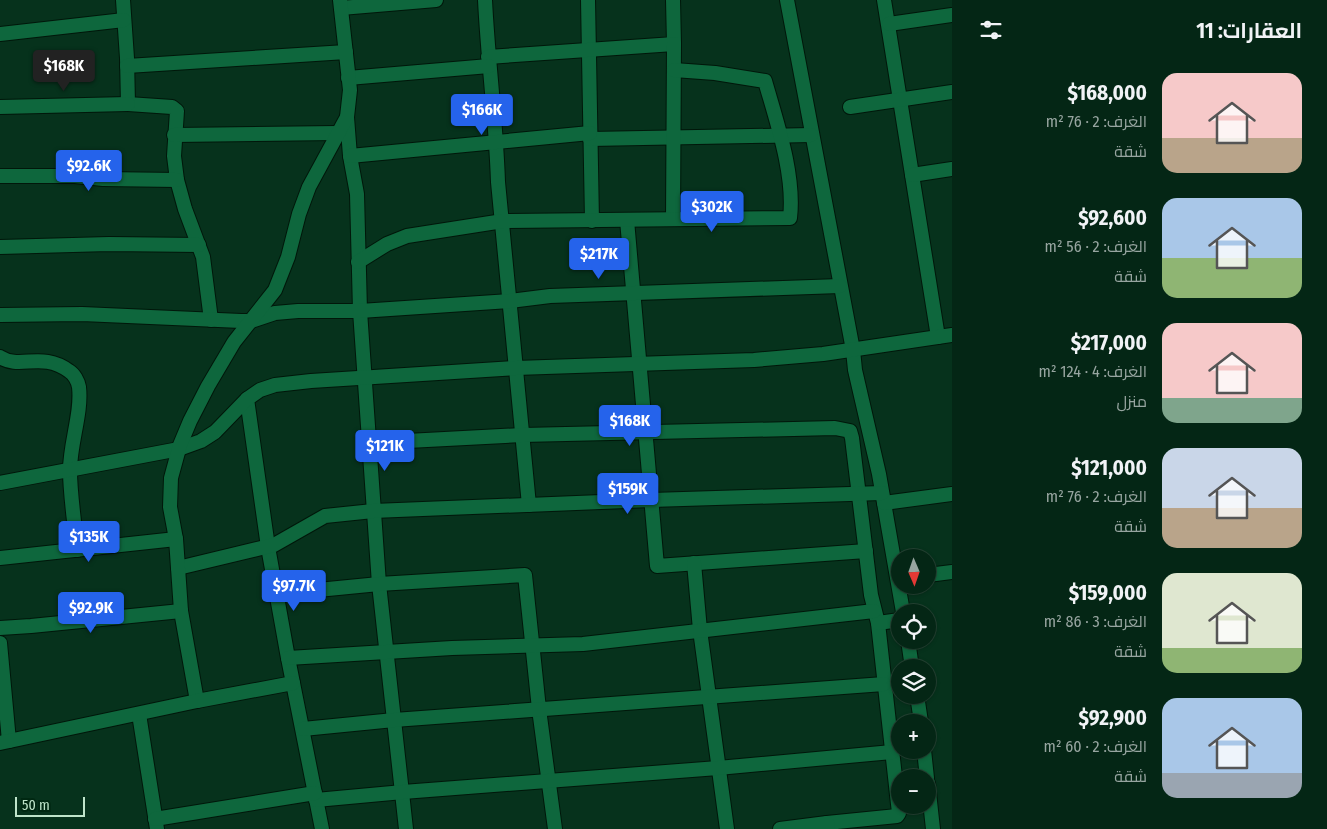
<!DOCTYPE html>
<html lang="ar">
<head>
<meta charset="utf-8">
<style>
  :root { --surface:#042615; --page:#0d2e1e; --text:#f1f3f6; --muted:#97a5a0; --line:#254334; --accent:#2563eb }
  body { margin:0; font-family:"Fira Sans Condensed",Cairo,sans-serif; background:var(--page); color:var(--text); direction:rtl; height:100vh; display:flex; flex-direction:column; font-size:19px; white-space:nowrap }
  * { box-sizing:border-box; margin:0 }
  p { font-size:16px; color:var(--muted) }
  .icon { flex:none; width:28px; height:28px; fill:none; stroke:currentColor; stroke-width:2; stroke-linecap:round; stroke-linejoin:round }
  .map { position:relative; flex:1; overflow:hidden; direction:ltr }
  .details { display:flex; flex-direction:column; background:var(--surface); width:375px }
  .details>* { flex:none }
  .needle { width:32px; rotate:178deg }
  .fabs { position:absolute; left:891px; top:549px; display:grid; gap:10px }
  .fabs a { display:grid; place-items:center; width:45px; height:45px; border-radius:50%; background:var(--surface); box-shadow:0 1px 4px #0004,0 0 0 1px var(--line); font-size:25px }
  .scale { position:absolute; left:15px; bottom:12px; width:70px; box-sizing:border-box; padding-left:5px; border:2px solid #bee4ca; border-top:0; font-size:14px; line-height:18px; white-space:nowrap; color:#bee4ca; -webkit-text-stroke:4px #002812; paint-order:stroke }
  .price { position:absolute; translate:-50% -42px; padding:0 11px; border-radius:5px; background:var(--accent); color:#fff; font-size:16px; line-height:32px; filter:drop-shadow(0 1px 2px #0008) }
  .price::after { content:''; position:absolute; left:50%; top:30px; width:15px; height:11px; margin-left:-8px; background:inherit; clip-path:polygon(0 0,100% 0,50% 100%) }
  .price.on { background:#222; color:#fff }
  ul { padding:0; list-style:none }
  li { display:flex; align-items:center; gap:15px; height:125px; padding:0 25px }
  li span { display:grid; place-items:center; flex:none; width:140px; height:100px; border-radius:15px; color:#555 }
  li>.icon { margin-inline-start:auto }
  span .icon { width:60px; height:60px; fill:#fffc; stroke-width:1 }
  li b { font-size:21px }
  h2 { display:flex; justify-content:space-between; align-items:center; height:60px; padding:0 25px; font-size:21px }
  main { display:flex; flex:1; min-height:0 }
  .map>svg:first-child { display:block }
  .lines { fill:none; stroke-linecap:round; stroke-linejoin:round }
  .minor-casing { stroke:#01170a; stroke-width:16 }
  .minor { stroke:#0e673d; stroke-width:14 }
</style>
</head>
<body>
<main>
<section class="details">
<h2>العقارات: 11<svg class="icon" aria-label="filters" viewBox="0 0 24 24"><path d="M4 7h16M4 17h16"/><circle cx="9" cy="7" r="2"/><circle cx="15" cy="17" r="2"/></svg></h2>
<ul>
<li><span style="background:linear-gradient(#f6c9c9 65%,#b9a48a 0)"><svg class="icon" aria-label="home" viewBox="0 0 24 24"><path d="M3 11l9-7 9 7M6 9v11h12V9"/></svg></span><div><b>$168,000</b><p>الغرف: 2 · 76 m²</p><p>شقة</p></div></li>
<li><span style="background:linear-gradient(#a9c7e8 60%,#8fb573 0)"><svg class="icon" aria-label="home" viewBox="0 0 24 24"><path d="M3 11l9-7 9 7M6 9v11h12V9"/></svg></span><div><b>$92,600</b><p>الغرف: 2 · 56 m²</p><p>شقة</p></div></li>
<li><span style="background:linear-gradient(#f6c9c9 75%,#7fa58c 0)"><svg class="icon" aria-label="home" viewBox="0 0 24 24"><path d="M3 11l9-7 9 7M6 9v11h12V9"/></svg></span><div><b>$217,000</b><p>الغرف: 4 · 124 m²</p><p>منزل</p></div></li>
<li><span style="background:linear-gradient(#c9d6e8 60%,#b9a48a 0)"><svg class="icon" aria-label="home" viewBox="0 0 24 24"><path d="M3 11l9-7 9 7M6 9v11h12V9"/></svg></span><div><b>$121,000</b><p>الغرف: 2 · 76 m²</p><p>شقة</p></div></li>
<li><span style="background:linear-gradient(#dfe7d0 75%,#8fb573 0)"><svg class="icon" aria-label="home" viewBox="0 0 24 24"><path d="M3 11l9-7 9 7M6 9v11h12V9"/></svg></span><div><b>$159,000</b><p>الغرف: 3 · 86 m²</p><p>شقة</p></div></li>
<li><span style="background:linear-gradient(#a9c7e8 75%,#9aa5b1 0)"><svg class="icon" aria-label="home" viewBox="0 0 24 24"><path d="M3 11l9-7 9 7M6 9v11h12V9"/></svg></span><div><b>$92,900</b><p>الغرف: 2 · 60 m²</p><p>شقة</p></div></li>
</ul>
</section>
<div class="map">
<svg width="952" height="829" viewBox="0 0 952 829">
  <rect width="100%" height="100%" fill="#06321c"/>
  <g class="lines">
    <defs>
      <g id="minor">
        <path d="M 123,0 L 127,58 L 128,104 L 172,107 L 177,111 L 174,156 L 177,180 L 185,209 L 203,257 L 211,320"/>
        <path d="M 485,0 C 488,61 496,121 498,182 L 529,505"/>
        <path d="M 588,0 L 592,221"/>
        <path d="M 787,0 L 853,350 L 855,370 L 879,474 L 903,612"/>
        <path d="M 884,0 L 938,337"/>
        <path d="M 341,8 L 436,0"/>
        <path d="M 889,24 L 952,15"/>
        <path d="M 0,34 L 124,20"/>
        <path d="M 488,57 L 674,44 L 673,0"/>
        <path d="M 127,66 L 346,52"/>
        <path d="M 348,78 L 489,66"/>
        <path d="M 0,107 L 128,104"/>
        <path d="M 850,107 L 952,92"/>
        <path d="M 347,117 L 350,156 L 357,194 L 360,311 L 379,584 L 406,829"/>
        <path d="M 174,135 L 337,133"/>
        <path d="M 590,139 L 811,135"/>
        <path d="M 350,156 L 590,133"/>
        <path d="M 912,175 L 952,169"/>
        <path d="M 0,176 L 75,176 L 103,179 L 177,180"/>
        <path d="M 673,219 L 674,44"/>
        <path d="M 627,220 L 657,566 L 866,551"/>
        <path d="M 0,247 L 109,244 L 199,245"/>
        <path d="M 358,262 L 387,244 L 407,236 L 503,221 L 790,218 C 795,175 777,123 765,81 L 715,73 L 674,70"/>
        <path d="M 0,315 L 82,314 L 241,321 L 251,321 L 275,313 L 298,311 L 360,311 L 510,301 L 550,296 L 840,286"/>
        <path d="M 0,357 C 20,370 42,351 69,371 C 74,374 78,381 79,387 C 82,413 70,443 70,470 C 70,496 75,524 77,550"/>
        <path d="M 247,399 L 268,547 L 288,658 L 322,829"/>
        <path d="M 369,443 L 522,435 L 835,428 L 850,431 L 852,438 L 871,595 L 878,623 L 899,813 L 897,816 L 827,823"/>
        <path d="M 0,483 L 179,449 L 201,441 L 215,432 L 247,399 L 260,390 L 275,385 L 311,381 L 516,368 L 754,360 L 823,354 L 952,335"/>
        <path d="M 884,503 L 952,494"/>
        <path d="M 0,558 L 176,539"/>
        <path d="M 694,563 L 700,630 L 727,829"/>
        <path d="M 178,568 L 274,545 L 325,516 L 373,511 L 651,500 L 882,493"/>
        <path d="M 928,575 L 952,572"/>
        <path d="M 277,594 L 379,584 L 525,575 L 539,709 L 555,829"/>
        <path d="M 878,623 L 900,620"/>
        <path d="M 0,628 L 31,626 L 181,611"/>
        <path d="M 908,640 L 912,668"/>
        <path d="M 0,643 L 9,741"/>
        <path d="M 288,658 L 452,648 L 583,644 L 874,611"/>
        <path d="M 917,695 L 921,722"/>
        <path d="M 197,701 L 181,611 L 176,539 L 170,507 L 171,478 L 180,445 L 190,421 L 208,386 L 234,342 L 275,290 L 288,257 L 299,214 L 309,187 L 347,117 L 350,90 L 340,0"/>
        <path d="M 139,714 L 157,829"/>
        <path d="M 303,729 L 394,720 L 884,684"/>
        <path d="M 0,743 L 197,701 L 293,683"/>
        <path d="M 924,750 L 927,778"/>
        <path d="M 928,783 L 933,829"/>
        <path d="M 316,800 L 403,792 L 718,768 L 892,752"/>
        <path d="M 155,819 L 315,793"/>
        <path d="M 780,829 L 827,823 L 828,829"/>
      </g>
    </defs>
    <!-- minor casing -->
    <use href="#minor" class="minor-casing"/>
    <!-- minor -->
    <use href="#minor" class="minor"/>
  </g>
</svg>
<div class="fabs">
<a><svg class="needle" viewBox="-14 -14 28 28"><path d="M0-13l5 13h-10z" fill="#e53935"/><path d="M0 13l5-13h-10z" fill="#97a5a0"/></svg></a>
<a><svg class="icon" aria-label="locate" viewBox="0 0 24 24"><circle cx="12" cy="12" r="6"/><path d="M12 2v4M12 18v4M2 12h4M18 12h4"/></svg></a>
<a><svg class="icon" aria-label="layers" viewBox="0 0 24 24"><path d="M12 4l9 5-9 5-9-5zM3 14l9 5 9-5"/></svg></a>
<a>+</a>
<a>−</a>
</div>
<div class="scale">50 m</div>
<b class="price on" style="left:64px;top:92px">$168K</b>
<b class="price" style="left:482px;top:136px">$166K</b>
<b class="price" style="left:89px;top:192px">$92.6K</b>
<b class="price" style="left:712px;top:233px">$302K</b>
<b class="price" style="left:599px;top:280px">$217K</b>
<b class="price" style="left:630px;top:447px">$168K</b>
<b class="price" style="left:385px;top:472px">$121K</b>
<b class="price" style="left:628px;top:515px">$159K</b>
<b class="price" style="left:89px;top:563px">$135K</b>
<b class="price" style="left:294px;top:612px">$97.7K</b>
<b class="price" style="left:91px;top:634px">$92.9K</b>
</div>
</main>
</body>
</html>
